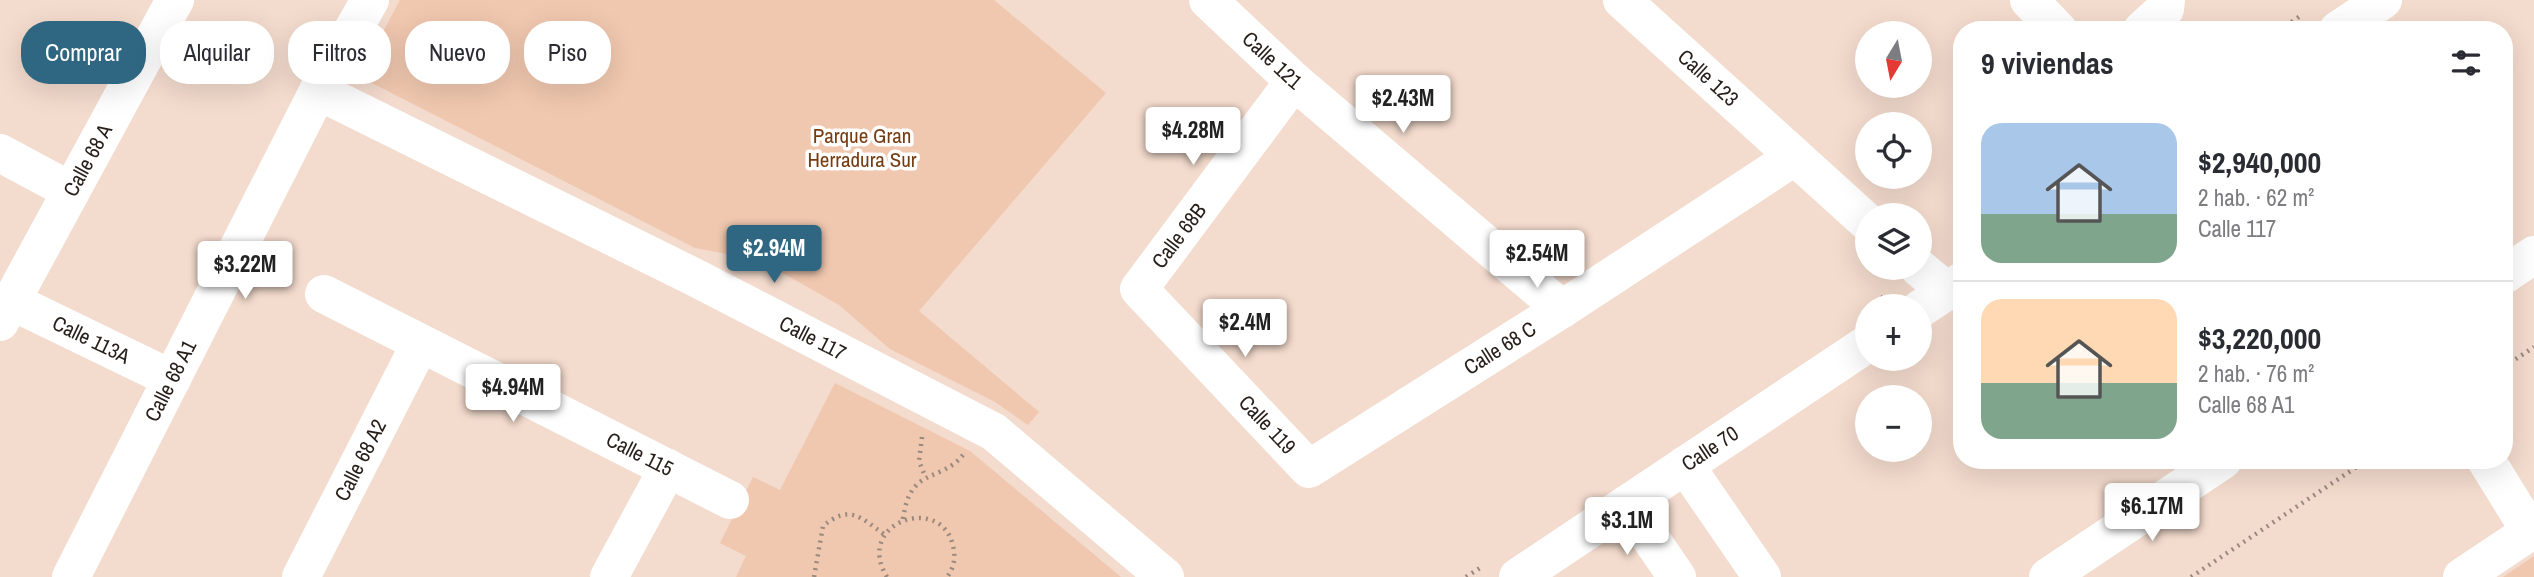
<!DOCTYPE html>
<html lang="es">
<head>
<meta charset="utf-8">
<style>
  :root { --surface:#fff; --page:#f7f7f7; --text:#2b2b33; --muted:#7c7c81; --line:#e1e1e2; --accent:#2f6681 }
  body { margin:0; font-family:"Archivo Narrow",sans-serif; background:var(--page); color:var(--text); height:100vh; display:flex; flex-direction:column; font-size:26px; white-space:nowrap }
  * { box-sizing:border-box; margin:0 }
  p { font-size:23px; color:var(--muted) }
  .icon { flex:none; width:38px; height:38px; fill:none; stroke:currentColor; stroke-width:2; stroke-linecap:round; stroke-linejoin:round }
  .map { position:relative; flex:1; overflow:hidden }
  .drawer { position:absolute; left:1953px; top:21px; width:560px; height:448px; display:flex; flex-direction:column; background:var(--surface); border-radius:28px; box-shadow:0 7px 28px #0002 }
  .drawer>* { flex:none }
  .top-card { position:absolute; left:21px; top:21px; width:665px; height:63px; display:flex; gap:14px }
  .needle { width:46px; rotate:190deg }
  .buttons { position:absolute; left:1855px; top:21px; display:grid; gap:14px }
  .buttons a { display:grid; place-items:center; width:77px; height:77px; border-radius:50%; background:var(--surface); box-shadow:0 7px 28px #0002; font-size:35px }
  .price { position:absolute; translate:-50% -60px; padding:0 16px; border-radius:7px; background:#fff; color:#222; font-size:23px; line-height:46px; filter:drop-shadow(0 2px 4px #0008) }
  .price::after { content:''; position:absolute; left:50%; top:42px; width:21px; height:16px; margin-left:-10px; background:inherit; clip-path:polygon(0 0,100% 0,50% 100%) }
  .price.current { background:var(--accent); color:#fff }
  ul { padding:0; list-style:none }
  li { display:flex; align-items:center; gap:21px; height:175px; padding:0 28px }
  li+li { border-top:2px solid var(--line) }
  li span { display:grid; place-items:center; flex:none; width:196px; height:140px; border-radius:21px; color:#555 }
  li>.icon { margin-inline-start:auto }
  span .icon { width:84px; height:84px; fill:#fffc; stroke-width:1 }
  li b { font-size:30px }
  h2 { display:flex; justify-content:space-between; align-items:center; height:84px; padding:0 28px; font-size:30px }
  .tag { padding:0 24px; border-radius:28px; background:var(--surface); box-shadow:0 7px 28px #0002; font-size:24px; line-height:63px }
  .tag.current { background:var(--accent); color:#fff }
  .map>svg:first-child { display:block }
  .green { fill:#f0c7af }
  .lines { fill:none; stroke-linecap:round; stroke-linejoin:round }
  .path { stroke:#9a897e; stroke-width:4.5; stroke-dasharray:2 5; stroke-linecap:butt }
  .minor { stroke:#fff; stroke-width:38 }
  .labels { text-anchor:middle; stroke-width:7; stroke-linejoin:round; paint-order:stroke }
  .street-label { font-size:21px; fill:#271e19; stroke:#fff }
  .park-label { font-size:21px; fill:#763b10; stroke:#fff }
</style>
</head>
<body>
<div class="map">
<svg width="2534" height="577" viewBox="0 0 2534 577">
  <rect width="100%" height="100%" fill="#f3dbcd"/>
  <!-- green -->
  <g class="green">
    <path d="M 400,0 L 994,0 L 1106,93 L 919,311 L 1039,412 L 1028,425 L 995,402 L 890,349 L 839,305 L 760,260 L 695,248 L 372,83 L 366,64 Z"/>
    <path d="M 835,383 L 970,451 L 1121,577 L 736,577 L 746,556 L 720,543 L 753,477 L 780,490 Z"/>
    <path d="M 2534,556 L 2534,577 L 2503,577 Z"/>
  </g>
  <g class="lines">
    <!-- path -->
    <g class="path">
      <path d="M 2280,30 L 2303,14"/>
      <path d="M 1870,306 L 1886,295"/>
      <path d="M 2504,367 L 2534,347"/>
      <path d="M 922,437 L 919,461 L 925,476"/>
      <path d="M 903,519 C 910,466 940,483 963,455"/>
      <path d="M 814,577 L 823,526 C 850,504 860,517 885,535"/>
      <path d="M 887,577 C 853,522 942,493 953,546 C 956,557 954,568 947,577"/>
      <path d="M 1466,577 L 1483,566"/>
      <path d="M 2191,577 L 2367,460"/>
    </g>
    <!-- minor -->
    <g class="minor">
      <path id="s1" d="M 1208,0 L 1294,81 L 1562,309"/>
      <path id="s2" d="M 1622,0 L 1867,222"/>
      <path d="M 2029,0 L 2058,30"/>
      <path d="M 2142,30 L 2165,9 L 2166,0"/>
      <path d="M 2338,30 L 2383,0"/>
      <path id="s3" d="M 1294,81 L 1139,289 L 1309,469 L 1562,309 L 1794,157"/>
      <path id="s4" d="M 318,91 L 694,277 L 994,432 L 1165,577"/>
      <path d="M 0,153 L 71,191"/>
      <path d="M 1919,268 L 1947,291"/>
      <path d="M 2504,275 L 2534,255"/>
      <path id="s5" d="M 324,294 L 730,500"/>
      <path id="s6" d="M 11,301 L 172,379"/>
      <path d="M 1920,309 L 1962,281"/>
      <path id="s7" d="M 0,322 L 175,0"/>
      <path d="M 2486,460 L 2530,531"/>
      <path d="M 1685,465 L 1762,577"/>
      <path d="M 1627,504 L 1677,577"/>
      <path id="s8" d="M 71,577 L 318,91 L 370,0"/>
      <path id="s9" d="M 301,577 L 420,344"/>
      <path d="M 609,577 L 668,468"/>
      <path id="s10" d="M 1518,577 L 1867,344"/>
      <path d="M 2048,577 L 2223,460"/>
      <path d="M 2462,577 L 2534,529"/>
    </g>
  </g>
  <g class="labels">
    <!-- street labels -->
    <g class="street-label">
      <text dy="7" stroke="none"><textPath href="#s1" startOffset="88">Calle 121</textPath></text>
      <text dy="7" stroke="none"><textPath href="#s2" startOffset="116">Calle 123</textPath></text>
      <text dy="7" stroke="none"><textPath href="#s7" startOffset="184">Calle 68 A</textPath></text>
      <text transform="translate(1179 236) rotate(-53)" y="7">Calle 68B</text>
      <text dy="7" stroke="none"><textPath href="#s4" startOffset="553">Calle 117</textPath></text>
      <text dy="7" stroke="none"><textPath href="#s6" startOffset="89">Calle 113A</textPath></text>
      <text dy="7" stroke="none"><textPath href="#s3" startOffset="733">Calle 68 C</textPath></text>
      <text dy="7" stroke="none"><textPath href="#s8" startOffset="220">Calle 68 A1</textPath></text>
      <text dy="7" stroke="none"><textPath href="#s3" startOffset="446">Calle 119</textPath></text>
      <text dy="7" stroke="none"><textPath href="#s10" startOffset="231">Calle 70</textPath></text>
      <text dy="7" stroke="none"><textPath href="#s5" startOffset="354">Calle 115</textPath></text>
      <text dy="7" stroke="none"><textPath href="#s9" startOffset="131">Calle 68 A2</textPath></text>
    </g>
    <!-- park labels -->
    <g class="park-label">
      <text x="862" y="143">Parque Gran<tspan x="862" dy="24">Herradura Sur</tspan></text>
    </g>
  </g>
</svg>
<div class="buttons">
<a><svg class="needle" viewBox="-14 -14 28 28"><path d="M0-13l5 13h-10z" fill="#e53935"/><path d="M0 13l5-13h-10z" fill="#7c7c81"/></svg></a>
<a><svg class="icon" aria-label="locate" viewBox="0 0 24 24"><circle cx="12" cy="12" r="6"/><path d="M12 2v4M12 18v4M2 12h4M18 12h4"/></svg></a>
<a><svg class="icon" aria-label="layers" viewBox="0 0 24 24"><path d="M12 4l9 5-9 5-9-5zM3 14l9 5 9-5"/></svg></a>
<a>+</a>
<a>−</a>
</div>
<b class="price" style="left:1403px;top:135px">$2.43M</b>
<b class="price" style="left:1193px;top:167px">$4.28M</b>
<b class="price current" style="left:774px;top:285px">$2.94M</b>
<b class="price" style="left:1537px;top:290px">$2.54M</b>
<b class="price" style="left:245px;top:301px">$3.22M</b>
<b class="price" style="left:1245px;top:359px">$2.4M</b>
<b class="price" style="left:513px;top:424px">$4.94M</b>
<b class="price" style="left:2152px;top:543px">$6.17M</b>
<b class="price" style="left:1627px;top:557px">$3.1M</b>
<div class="top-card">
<a class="tag current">Comprar</a>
<a class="tag">Alquilar</a>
<a class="tag">Filtros</a>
<a class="tag">Nuevo</a>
<a class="tag">Piso</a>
</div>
<section class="drawer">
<h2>9 viviendas<svg class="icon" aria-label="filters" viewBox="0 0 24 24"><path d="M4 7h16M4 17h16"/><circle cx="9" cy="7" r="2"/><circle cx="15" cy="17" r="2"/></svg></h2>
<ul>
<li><span style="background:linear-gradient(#a9c7e8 65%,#7fa58c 0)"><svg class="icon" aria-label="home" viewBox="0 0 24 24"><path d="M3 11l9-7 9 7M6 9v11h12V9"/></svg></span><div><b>$2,940,000</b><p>2 hab. · 62 m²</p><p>Calle 117</p></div></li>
<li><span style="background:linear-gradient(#ffd9b3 60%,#7fa58c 0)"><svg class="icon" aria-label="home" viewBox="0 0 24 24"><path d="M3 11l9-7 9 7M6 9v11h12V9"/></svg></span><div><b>$3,220,000</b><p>2 hab. · 76 m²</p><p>Calle 68 A1</p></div></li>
</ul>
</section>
</div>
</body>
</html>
